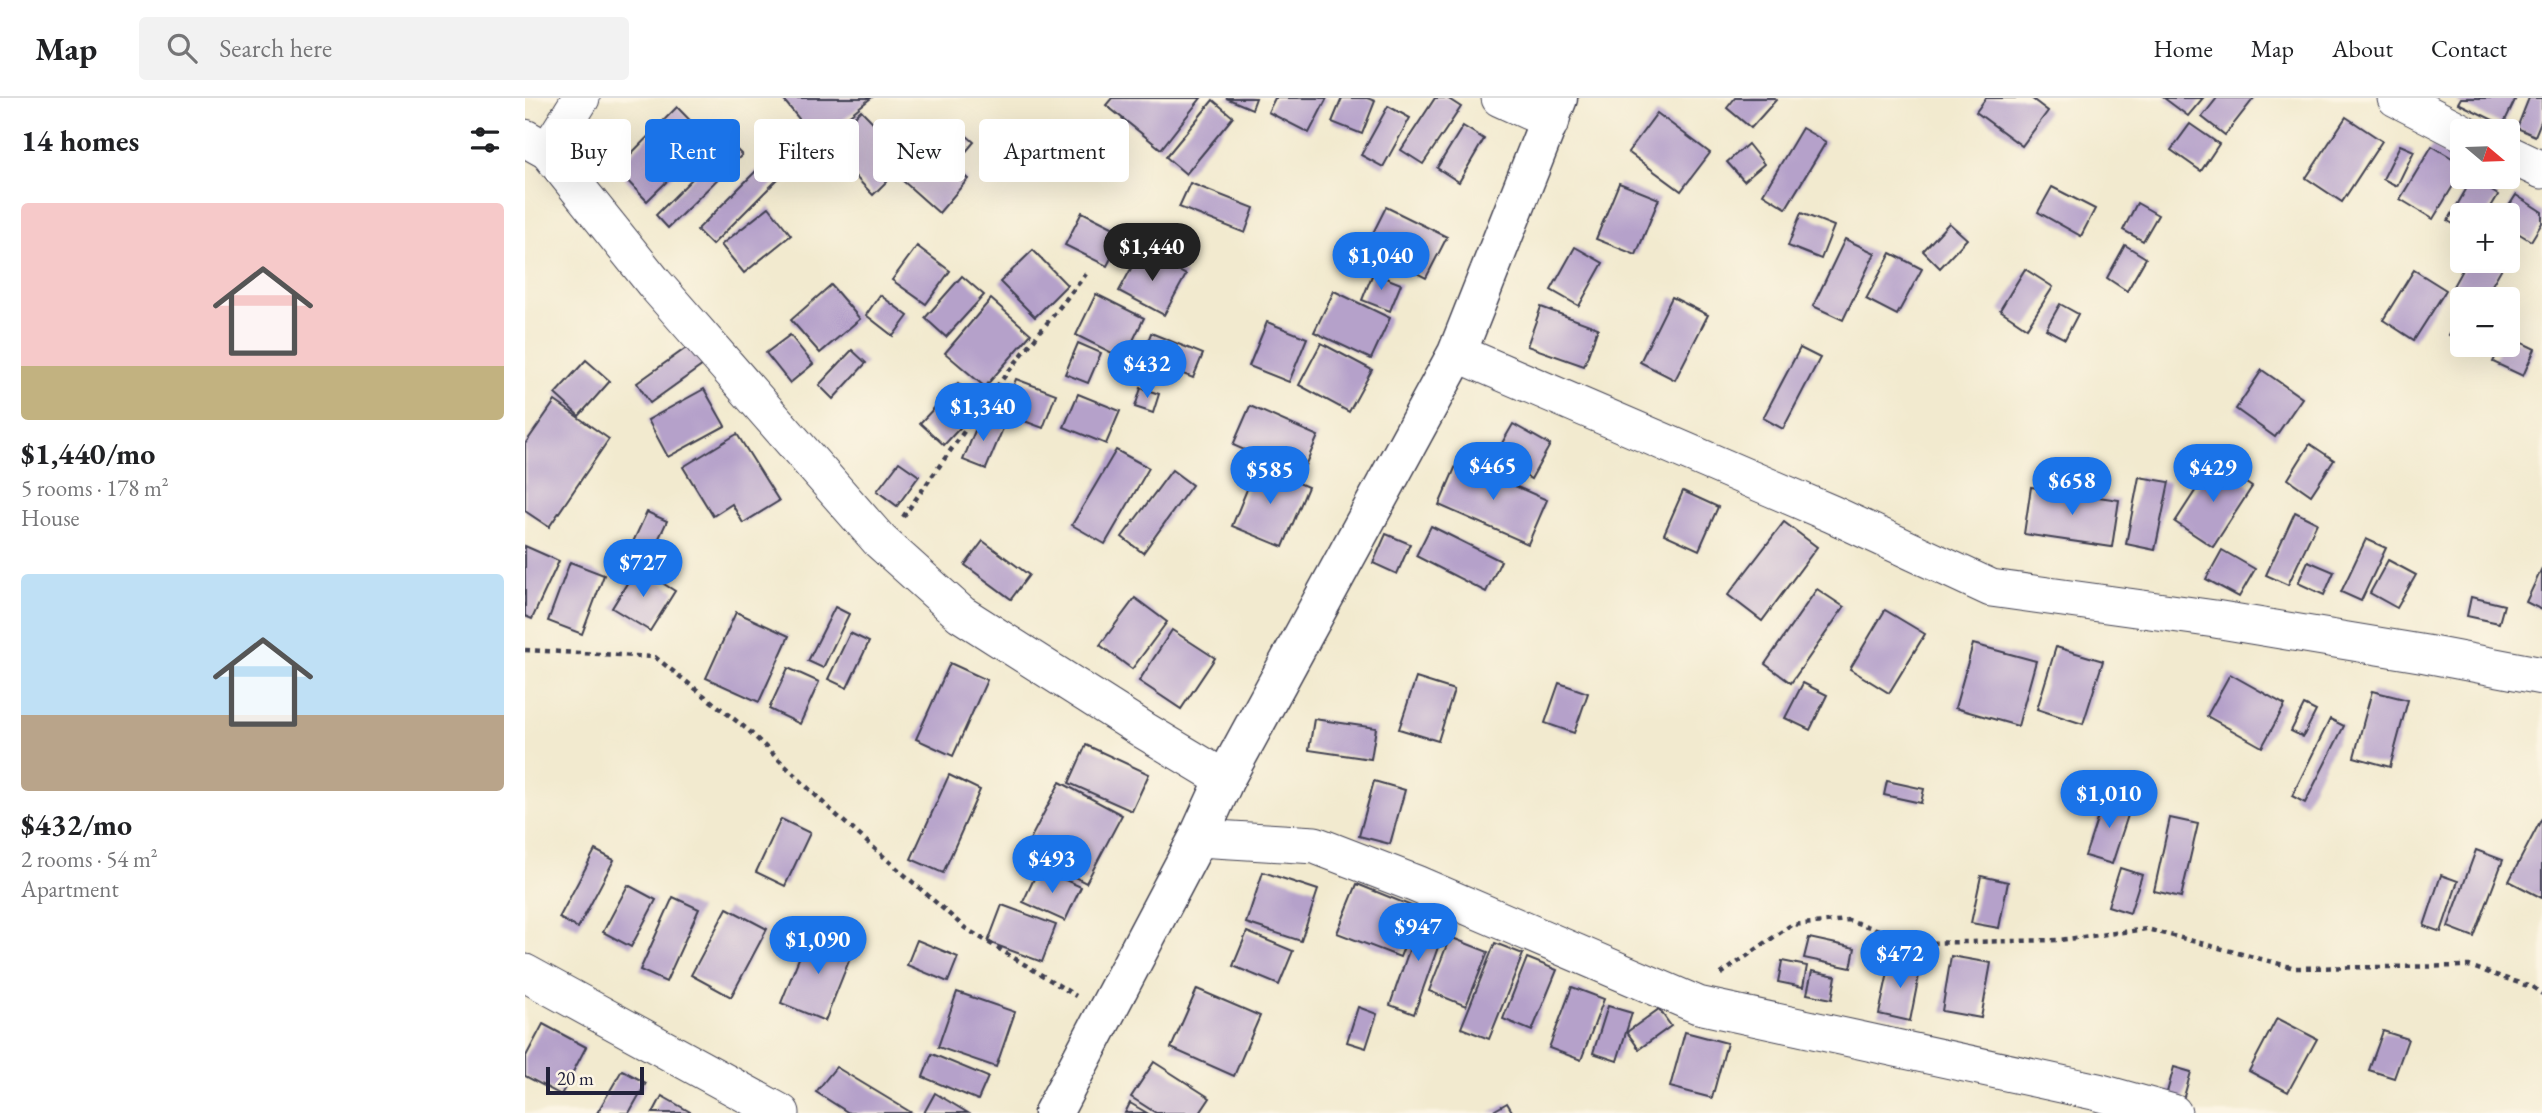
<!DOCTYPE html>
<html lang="en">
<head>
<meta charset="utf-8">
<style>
  :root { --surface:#fff; --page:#f2f2f2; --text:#202124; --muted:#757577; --line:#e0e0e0; --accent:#1a73e8 }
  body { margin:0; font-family:"EB Garamond",serif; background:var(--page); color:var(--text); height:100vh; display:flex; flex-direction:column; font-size:26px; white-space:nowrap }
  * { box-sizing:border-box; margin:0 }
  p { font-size:23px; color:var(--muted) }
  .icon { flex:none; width:38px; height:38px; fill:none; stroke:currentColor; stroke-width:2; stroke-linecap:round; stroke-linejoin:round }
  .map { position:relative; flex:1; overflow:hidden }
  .panel { display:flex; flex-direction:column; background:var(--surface); width:525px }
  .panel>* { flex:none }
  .banner { position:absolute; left:21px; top:21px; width:665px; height:63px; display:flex; gap:14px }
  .needle { width:46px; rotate:109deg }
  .tools { position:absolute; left:1925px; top:21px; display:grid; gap:14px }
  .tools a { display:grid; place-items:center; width:70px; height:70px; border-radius:7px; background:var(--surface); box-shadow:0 7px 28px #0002; font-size:35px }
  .scale { position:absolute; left:21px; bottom:18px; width:98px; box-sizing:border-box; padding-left:7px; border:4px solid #22223b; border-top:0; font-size:19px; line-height:24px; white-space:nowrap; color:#22223b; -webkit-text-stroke:5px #fcf5e5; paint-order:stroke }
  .price { position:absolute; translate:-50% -60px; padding:0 16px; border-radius:24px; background:var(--accent); color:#fff; font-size:23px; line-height:46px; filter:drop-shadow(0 2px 4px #0008) }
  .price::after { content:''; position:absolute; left:50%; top:42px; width:21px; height:16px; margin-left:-10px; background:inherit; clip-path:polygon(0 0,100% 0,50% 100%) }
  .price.on { background:#222; color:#fff }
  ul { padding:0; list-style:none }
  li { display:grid; align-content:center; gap:14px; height:371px; padding:0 21px }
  li span { display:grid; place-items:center; height:217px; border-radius:7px; color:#555 }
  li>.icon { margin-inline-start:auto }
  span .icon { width:126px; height:126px; fill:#fffc; stroke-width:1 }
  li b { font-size:30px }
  h2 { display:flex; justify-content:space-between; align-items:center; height:84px; padding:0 21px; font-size:30px }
  .chip { padding:0 24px; border-radius:7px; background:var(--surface); box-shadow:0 7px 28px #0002; font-size:24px; line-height:63px }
  .chip.on { background:var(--accent); color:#fff }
  header { display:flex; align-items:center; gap:42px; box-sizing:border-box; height:98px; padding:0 35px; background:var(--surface); border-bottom:2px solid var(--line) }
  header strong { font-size:33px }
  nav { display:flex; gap:38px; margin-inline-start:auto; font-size:24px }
  .search { width:490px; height:63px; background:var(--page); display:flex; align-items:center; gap:18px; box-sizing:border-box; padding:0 24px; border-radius:7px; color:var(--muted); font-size:26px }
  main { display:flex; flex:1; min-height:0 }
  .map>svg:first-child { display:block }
  .building { fill:#b5a1ca }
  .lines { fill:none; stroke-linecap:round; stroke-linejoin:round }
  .minor-casing { stroke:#414051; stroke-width:39 }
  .secondary-casing { stroke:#414051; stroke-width:41 }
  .path { stroke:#414051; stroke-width:4.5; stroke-dasharray:5 5; stroke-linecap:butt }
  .minor { stroke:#fff; stroke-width:37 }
  .secondary { stroke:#fff; stroke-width:38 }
</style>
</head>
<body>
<header>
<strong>Map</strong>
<div class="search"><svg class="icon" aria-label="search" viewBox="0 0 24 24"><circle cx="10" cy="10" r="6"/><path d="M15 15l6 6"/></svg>Search here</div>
<nav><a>Home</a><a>Map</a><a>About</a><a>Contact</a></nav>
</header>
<main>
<section class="panel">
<h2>14 homes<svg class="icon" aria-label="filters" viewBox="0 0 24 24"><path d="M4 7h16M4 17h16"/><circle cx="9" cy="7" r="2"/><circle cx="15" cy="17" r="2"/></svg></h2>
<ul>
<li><span style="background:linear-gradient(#f6c9c9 75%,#c2b280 0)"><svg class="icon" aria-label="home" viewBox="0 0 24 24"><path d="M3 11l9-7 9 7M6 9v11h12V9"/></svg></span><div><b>$1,440/mo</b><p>5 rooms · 178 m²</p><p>House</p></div></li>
<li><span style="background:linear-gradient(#bfe0f5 65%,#b9a48a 0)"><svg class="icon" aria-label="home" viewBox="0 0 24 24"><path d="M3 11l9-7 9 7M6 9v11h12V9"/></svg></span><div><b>$432/mo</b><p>2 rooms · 54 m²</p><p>Apartment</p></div></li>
</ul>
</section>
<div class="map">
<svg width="2017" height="1015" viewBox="0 0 2017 1015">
  <rect width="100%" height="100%" fill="#fcf5e5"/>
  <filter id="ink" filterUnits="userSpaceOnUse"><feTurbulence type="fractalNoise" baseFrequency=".0143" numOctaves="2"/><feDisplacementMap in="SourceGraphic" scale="14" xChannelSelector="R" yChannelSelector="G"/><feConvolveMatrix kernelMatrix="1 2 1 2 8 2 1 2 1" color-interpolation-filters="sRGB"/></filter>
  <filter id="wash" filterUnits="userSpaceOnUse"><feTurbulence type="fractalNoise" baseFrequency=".00686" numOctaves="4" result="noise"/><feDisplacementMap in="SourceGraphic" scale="28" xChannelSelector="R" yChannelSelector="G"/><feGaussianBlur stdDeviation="1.57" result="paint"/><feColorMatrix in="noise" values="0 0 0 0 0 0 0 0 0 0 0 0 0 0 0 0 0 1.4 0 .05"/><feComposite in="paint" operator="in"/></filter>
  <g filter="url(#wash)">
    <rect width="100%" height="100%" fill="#f2eacf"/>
    <g id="blocks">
      <!-- building -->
      <g class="building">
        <path d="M 257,0 L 346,0 L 292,43 Z"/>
        <path d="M 587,0 L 676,0 L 636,51 L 581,7 Z"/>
        <path d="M 701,0 L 731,0 L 727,11 Z"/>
        <path d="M 750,0 L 802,0 L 784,35 L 743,14 Z"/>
        <path d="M 817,0 L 842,0 L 850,3 L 837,36 L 807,24 Z"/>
        <path d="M 910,0 L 922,0 L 936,9 L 898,66 L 876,52 Z"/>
        <path d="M 1210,0 L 1249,0 L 1251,2 L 1226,30 L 1202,10 Z"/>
        <path d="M 1461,0 L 1506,0 L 1523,13 L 1497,48 L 1451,14 Z"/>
        <path d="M 1639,0 L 1678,0 L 1663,18 Z"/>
        <path d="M 1692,0 L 1729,0 L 1700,37 L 1677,19 Z"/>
        <path d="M 1936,0 L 1991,0 L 1978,27 L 1933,5 Z"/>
        <path d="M 2004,0 L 2017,0 L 2017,21 L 2010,38 L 1992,30 Z"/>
        <path d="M 688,2 L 708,19 L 661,76 L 641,59 Z"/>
        <path d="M 863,8 L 885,20 L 858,69 L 836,57 Z"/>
        <path d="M 152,9 L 184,42 L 122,103 L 91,71 Z"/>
        <path d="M 336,12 L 384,61 L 348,97 L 300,47 Z"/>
        <path d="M 1132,15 L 1185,55 L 1156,93 L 1103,54 Z"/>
        <path d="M 1821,19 L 1857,43 L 1817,104 L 1781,80 Z"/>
        <path d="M 427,25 L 449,44 L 428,69 L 443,81 L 414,115 L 378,83 Z"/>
        <path d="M 1665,26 L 1694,46 L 1676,73 L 1646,52 Z"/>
        <path d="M 938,28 L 959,41 L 934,84 L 912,70 Z"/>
        <path d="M 1277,30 L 1301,44 L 1261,110 L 1238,96 Z"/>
        <path d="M 204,44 L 217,57 L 143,130 L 131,117 Z"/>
        <path d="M 1223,46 L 1239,66 L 1219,83 L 1202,64 Z"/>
        <path d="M 1875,47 L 1889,53 L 1872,88 L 1858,81 Z"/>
        <path d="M 1907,48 L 1937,66 L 1937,73 L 1908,121 L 1875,101 Z"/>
        <path d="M 239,65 L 254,80 L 187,147 L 172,132 Z"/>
        <path d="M 1947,81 L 1973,97 L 1961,117 L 1937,117 L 1937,131 L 1923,123 Z"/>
        <path d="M 665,85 L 729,110 L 720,135 L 654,109 Z"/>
        <path d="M 1094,85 L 1134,101 L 1111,157 L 1071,141 Z"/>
        <path d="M 1527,89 L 1570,111 L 1556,138 L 1513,114 Z"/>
        <path d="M 1991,97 L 2017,114 L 2017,125 L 2006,143 L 1983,129 L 1983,117 L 1978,117 Z"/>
        <path d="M 1612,105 L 1633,117 L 1618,143 L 1598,132 Z"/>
        <path d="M 244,109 L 266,137 L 219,175 L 196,147 Z"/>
        <path d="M 861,109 L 922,139 L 901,180 L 841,149 Z"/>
        <path d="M 557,114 L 599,135 L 582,168 L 540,147 Z"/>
        <path d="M 1276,115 L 1309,128 L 1296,161 L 1263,148 Z"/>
        <path d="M 1424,125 L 1442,141 L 1415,170 L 1398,153 Z"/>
        <path d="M 1320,141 L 1350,155 L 1318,222 L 1288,208 Z"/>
        <path d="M 1600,147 L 1621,160 L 1602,193 L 1582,180 Z"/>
        <path d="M 392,148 L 425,173 L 401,206 L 367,182 Z"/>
        <path d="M 1050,149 L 1078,165 L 1054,208 L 1026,192 Z"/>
        <path d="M 508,152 L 542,187 L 510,219 L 475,184 Z"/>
        <path d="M 616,152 L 661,177 L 639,217 L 594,193 Z"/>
        <path d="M 1366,155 L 1397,171 L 1372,217 L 1341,201 Z"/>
        <path d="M 1942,163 L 1969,163 L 1978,168 L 1959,201 L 1952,201 L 1928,188 Z"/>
        <path d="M 1500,171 L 1528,189 L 1502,230 L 1475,212 Z"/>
        <path d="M 1889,172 L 1921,192 L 1889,242 L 1858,222 Z"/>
        <path d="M 848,175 L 876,186 L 865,213 L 837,202 Z"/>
        <path d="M 437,178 L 459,197 L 421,239 L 400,220 Z"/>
        <path d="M 306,187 L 335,221 L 295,255 L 266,222 Z"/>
        <path d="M 809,193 L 865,220 L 846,261 L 789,234 Z"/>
        <path d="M 571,196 L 619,220 L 599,261 L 551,237 Z"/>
        <path d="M 355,197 L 383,218 L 368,238 L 341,217 Z"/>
        <path d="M 1147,199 L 1183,217 L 1150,282 L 1115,264 Z"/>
        <path d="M 466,201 L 506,236 L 460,289 L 420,255 Z"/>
        <path d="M 1535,206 L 1553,216 L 1540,241 L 1521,231 Z"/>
        <path d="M 1016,209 L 1073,230 L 1059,268 L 1002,248 Z"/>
        <path d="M 1937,214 L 1937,245 L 1924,237 Z"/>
        <path d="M 742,224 L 782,240 L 764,284 L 724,268 Z"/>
        <path d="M 626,235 L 678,256 L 668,280 L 617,259 Z"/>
        <path d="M 265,237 L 288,266 L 265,285 L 241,255 Z"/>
        <path d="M 1983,238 L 2010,251 L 1998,278 L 1968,264 L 1976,247 L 1983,247 Z"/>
        <path d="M 553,245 L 576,255 L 563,285 L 540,276 Z"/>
        <path d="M 796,245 L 847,272 L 824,314 L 774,287 Z"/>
        <path d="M 164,248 L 178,267 L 125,305 L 112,285 Z"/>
        <path d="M 1275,250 L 1295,260 L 1258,331 L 1238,320 Z"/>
        <path d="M 327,252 L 341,265 L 308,301 L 294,287 Z"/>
        <path d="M 61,262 L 85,283 L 54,318 L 30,296 Z"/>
        <path d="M 1737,272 L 1777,300 L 1750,339 L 1711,311 Z"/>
        <path d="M 491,281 L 531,296 L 518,330 L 478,315 Z"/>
        <path d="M 433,285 L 456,307 L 419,347 L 395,325 Z"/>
        <path d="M 616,290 L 634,296 L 628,315 L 610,309 Z"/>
        <path d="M 179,291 L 200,328 L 143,359 L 123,322 Z"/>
        <path d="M 553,296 L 595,313 L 581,346 L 539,329 Z"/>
        <path d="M 30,303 L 84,341 L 24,429 L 0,413 L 0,346 Z"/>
        <path d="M 725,308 L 793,338 L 776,377 L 708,347 Z"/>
        <path d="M 456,318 L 479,328 L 461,371 L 438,362 Z"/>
        <path d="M 988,326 L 1025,347 L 1006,381 L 969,359 Z"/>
        <path d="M 212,336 L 254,403 L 218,425 L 207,406 L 188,418 L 158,369 Z"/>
        <path d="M 1785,346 L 1809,362 L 1786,397 L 1763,381 Z"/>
        <path d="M 591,352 L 624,370 L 580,446 L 547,427 Z"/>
        <path d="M 933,363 L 1022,402 L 1003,446 L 914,407 Z"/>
        <path d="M 374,364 L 394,378 L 372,408 L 352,393 Z"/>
        <path d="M 1689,364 L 1727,389 L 1688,449 L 1650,424 Z"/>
        <path d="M 732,367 L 783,389 L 758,449 L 707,428 Z"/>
        <path d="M 647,372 L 667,387 L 618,455 L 597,439 Z"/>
        <path d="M 1614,379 L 1644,384 L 1630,452 L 1601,446 Z"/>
        <path d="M 1506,389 L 1594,402 L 1587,449 L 1499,436 Z"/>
        <path d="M 1158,393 L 1193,409 L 1174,452 L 1139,436 Z"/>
        <path d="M 122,414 L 142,423 L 127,455 L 107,446 Z"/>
        <path d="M 1770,414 L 1792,425 L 1763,487 L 1741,477 Z"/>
        <path d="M 1259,424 L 1292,449 L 1237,523 L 1203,497 Z"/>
        <path d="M 906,428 L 976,463 L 961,494 L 891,458 Z"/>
        <path d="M 861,436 L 885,446 L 872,476 L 848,465 Z"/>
        <path d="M 1841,441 L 1861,450 L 1836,503 L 1816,494 Z"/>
        <path d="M 458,443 L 504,477 L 486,501 L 440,467 Z"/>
        <path d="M 0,448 L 34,463 L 7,521 L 0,518 Z"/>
        <path d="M 1697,452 L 1730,471 L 1714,499 L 1681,481 Z"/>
        <path d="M 1863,462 L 1891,477 L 1872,510 L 1845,495 Z"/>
        <path d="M 1783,463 L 1809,474 L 1799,497 L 1773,485 Z"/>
        <path d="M 45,464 L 79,477 L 57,536 L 23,523 Z"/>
        <path d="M 112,469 L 150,493 L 125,533 L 87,510 Z"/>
        <path d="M 2017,470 L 2017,512 L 2001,504 Z"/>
        <path d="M 1292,491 L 1319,509 L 1266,585 L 1240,566 Z"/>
        <path d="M 1946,499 L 1979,507 L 1974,525 L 1942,518 Z"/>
        <path d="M 610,500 L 642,524 L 607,571 L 575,547 Z"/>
        <path d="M 310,509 L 324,516 L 298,570 L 283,563 Z"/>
        <path d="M 1360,512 L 1400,536 L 1364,595 L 1325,571 Z"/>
        <path d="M 211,514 L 264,538 L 234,604 L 181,580 Z"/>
        <path d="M 647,532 L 690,560 L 656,611 L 614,583 Z"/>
        <path d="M 325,535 L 344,544 L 322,590 L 303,581 Z"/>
        <path d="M 1448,546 L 1511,563 L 1493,628 L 1430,610 Z"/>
        <path d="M 1531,549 L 1578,563 L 1558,626 L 1512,611 Z"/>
        <path d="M 425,565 L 462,582 L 428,658 L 391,641 Z"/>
        <path d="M 263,570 L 294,584 L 275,626 L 244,611 Z"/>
        <path d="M 1705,576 L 1760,607 L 1737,649 L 1682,618 Z"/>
        <path d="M 891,580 L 929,592 L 913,643 L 874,631 Z"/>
        <path d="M 1034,585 L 1063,595 L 1049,635 L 1020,625 Z"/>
        <path d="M 1278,585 L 1302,597 L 1285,632 L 1260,620 Z"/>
        <path d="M 1847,593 L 1883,602 L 1865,669 L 1829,659 Z"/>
        <path d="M 1779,607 L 1791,613 L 1778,639 L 1766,633 Z"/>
        <path d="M 789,621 L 851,630 L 846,661 L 784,652 Z"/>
        <path d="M 1805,621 L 1819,628 L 1780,705 L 1767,698 Z"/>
        <path d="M 561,647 L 624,676 L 607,713 L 544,685 Z"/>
        <path d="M 424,677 L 455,692 L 418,775 L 386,761 Z"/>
        <path d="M 849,683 L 880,692 L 865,746 L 834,738 Z"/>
        <path d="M 1362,683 L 1399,691 L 1396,705 L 1359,697 Z"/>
        <path d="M 535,684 L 597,717 L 561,785 L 499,753 Z"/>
        <path d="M 1580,697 L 1607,705 L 1587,766 L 1560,758 Z"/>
        <path d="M 1645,720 L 1673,726 L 1656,799 L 1629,793 Z"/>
        <path d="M 2017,720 L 2017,800 L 1984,783 Z"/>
        <path d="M 256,721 L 285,735 L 260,788 L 231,774 Z"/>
        <path d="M 70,752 L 89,762 L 53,830 L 34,820 Z"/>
        <path d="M 1951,752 L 1978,762 L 1949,839 L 1923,829 Z"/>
        <path d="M 514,770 L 556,789 L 540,823 L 498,804 Z"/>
        <path d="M 1595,770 L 1617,777 L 1605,815 L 1583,808 Z"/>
        <path d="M 738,774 L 793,792 L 776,843 L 721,825 Z"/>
        <path d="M 1916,777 L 1933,783 L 1916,834 L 1899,828 Z"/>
        <path d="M 1456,778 L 1483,784 L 1474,830 L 1446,825 Z"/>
        <path d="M 832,786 L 894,811 L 875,859 L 812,835 Z"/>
        <path d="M 103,787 L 131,802 L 106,849 L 78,834 Z"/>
        <path d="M 148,799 L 174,811 L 141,884 L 115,872 Z"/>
        <path d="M 477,807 L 531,827 L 517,864 L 463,844 Z"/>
        <path d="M 202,810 L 242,831 L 206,899 L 166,877 Z"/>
        <path d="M 897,815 L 922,824 L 889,916 L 865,907 Z"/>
        <path d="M 285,833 L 329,850 L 300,923 L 256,905 Z"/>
        <path d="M 722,834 L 768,853 L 754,887 L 708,868 Z"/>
        <path d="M 925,839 L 963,854 L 941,908 L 904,893 Z"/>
        <path d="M 1284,840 L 1330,850 L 1326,870 L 1279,860 Z"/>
        <path d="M 392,842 L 433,859 L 423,884 L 382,867 Z"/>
        <path d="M 970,845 L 998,856 L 964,941 L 936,930 Z"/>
        <path d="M 1426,858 L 1466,865 L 1456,920 L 1417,913 Z"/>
        <path d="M 1002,860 L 1032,872 L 1007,933 L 978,921 Z"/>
        <path d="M 1366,861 L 1396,867 L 1385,923 L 1354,916 Z"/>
        <path d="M 1257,863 L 1282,868 L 1278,889 L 1253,884 Z"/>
        <path d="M 1287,873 L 1311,878 L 1307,901 L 1282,896 Z"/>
        <path d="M 1047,889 L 1079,901 L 1056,962 L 1024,950 Z"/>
        <path d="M 672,891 L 735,918 L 709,978 L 646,950 Z"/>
        <path d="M 432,894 L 490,914 L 471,969 L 413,949 Z"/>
        <path d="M 1083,908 L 1107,915 L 1092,963 L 1068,955 Z"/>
        <path d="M 833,909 L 852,916 L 841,950 L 822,944 Z"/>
        <path d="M 1134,911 L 1146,928 L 1114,951 L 1102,934 Z"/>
        <path d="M 1752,920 L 1792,941 L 1763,994 L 1724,973 Z"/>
        <path d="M 18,926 L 61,949 L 36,997 L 0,978 L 0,960 Z"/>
        <path d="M 1858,933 L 1883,941 L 1869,980 L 1844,972 Z"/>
        <path d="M 1160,934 L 1202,945 L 1187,1000 L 1145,989 Z"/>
        <path d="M 407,956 L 463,979 L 453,1002 L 398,979 Z"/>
        <path d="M 629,964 L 685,1000 L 675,1015 L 631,1015 L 606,999 Z"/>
        <path d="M 311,969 L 387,1015 L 324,1015 L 291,994 Z"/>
        <path d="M 1649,969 L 1666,974 L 1656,1009 L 1639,1005 Z"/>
        <path d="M 97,972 L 121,985 L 104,1015 L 72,1015 Z"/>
        <path d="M 410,995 L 443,1015 L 399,1015 Z"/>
        <path d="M 137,998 L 167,1015 L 128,1015 Z"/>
        <path d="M 605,1005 L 622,1015 L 600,1015 Z"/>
        <path d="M 982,1005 L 988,1015 L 965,1015 Z"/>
      </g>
    </g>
  </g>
  <g filter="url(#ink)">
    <use href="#blocks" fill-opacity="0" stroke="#414051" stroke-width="2"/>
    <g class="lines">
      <defs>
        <g id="minor">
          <path d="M 975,0 L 1026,23"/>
          <path d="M 1871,0 L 1937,34"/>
          <path d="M 0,40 L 23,53 L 129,185 L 355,443 L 436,516 L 620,633 L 700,681"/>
          <path d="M 23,53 L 56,0"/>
          <path d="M 1983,56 L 2017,72"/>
          <path d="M 932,255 L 1307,416 L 1466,490 L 1690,521 L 1901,556 L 2017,578"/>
          <path d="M 673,740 L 790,747 L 891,786 L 1173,907 L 1573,994 L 1648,1015"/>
          <path d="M 0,875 L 256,1015"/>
        </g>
        <path id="secondary" d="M 528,1015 L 673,740 L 700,681 L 932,255 L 1033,0"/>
      </defs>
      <!-- minor casing -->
      <use href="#minor" class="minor-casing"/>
      <!-- secondary casing -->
      <use href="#secondary" class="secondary-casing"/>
      <!-- path -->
      <g class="path">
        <path d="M 378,419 L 468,293 L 561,176"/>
        <path d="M 0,552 L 130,559 L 223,632 L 308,714 L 440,830 L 551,898"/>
        <path d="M 1196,876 L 1266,827 L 1323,822 L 1395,845 L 1534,842 L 1622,831 L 1770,870 L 1944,868 L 2009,890 L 2017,896"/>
      </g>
      <!-- minor -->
      <use href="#minor" class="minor"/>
      <!-- secondary -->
      <use href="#secondary" class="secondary"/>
    </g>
  </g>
</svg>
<div class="tools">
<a><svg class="needle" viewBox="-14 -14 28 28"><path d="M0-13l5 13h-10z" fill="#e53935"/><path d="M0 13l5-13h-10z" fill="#757577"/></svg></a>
<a>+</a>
<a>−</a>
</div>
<div class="scale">20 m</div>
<b class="price on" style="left:627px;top:185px">$1,440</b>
<b class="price" style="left:856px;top:194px">$1,040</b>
<b class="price" style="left:622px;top:302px">$432</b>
<b class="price" style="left:458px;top:345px">$1,340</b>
<b class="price" style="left:968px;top:404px">$465</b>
<b class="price" style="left:1688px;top:406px">$429</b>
<b class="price" style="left:745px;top:408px">$585</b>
<b class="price" style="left:1547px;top:419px">$658</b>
<b class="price" style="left:118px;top:501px">$727</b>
<b class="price" style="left:1584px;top:732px">$1,010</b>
<b class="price" style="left:527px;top:797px">$493</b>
<b class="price" style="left:893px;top:865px">$947</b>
<b class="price" style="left:293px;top:878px">$1,090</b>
<b class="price" style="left:1375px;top:892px">$472</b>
<div class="banner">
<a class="chip">Buy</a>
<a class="chip on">Rent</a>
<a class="chip">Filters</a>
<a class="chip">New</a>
<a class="chip">Apartment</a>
</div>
</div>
</main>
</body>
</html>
